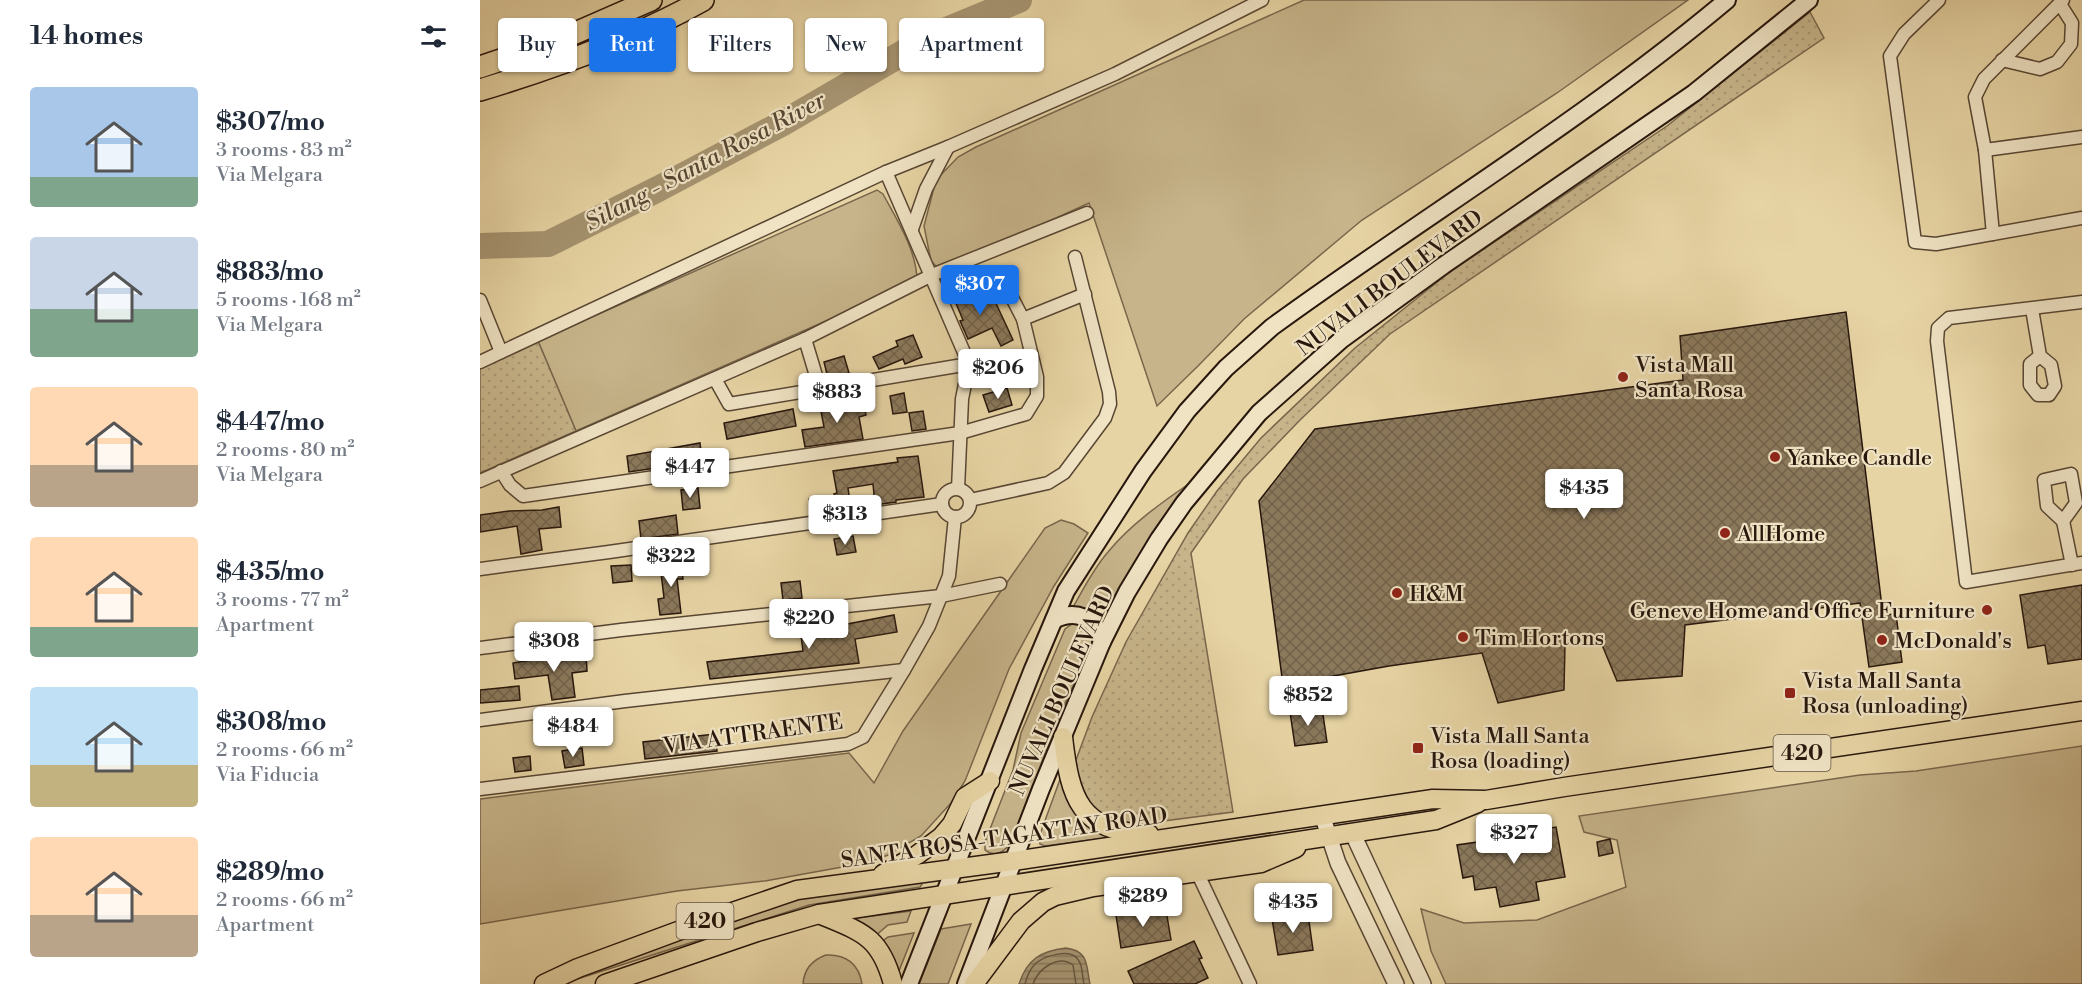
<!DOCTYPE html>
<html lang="en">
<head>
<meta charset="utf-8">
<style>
  :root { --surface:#fff; --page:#f6f6f7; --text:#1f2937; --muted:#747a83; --accent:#1a73e8 }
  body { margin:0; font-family:"Libre Bodoni",serif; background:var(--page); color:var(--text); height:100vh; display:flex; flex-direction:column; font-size:22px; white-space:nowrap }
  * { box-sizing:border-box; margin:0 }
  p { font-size:20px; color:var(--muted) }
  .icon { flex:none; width:33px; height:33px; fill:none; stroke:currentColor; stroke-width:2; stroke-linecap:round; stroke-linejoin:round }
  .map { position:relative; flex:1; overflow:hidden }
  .panel { display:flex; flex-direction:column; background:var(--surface); width:480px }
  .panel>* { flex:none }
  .banner { position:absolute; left:18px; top:18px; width:570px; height:54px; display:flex; gap:12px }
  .price { position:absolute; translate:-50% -51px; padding:0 14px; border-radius:6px; background:#fff; color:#222; font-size:20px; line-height:39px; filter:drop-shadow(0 2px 3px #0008) }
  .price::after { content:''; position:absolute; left:50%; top:36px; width:18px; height:14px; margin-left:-9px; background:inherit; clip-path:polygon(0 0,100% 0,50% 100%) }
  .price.selected { background:var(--accent); color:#fff }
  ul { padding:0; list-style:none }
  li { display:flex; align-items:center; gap:18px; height:150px; padding:0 30px }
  li span { display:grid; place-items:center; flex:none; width:168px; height:120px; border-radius:6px; color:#555 }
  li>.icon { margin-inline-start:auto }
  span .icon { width:72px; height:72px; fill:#fffc; stroke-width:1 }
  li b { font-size:26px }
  h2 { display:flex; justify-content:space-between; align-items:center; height:72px; padding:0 30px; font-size:26px }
  .tag { padding:0 21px; border-radius:6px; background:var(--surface); box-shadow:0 2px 4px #0004; font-size:21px; line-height:54px }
  .tag.selected { background:var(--accent); color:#fff }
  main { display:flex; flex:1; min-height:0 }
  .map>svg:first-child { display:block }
  .grass { fill:#c7b48a; stroke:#78664c; stroke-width:1.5 }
  .park { fill:url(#park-dots); stroke:#78664c; stroke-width:1.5 }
  .water { fill:url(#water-rules); stroke:#746249; stroke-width:1.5 }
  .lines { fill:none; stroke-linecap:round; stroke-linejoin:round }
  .shore { stroke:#67563f; stroke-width:1.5 }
  .river { stroke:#a69471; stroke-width:26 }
  .building { fill:url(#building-cross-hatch); stroke:#28170d; stroke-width:1.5 }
  .minor-casing { stroke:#584633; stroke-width:15 }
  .tertiary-casing { stroke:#584633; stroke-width:18 }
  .secondary-casing { stroke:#28170d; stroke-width:20 }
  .primary-casing { stroke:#28170d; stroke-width:21 }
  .motorway-casing { stroke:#28170d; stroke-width:24 }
  .minor { stroke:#efe3c4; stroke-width:12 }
  .tertiary { stroke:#efe3c4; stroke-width:15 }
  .secondary { stroke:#efe3c4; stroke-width:16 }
  .primary { stroke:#e7d4a4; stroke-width:18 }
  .motorway { stroke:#e7d4a4; stroke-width:21 }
  .poi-dot { fill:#8f2418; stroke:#efe3c4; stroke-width:2 }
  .labels { text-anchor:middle; stroke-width:4.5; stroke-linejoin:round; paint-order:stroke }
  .shield { fill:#efe3c4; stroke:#645444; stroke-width:1.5 }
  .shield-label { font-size:21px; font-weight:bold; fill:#28170d }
  .street-label { font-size:22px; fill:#28170d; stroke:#efe3c4 }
  .poi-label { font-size:22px; fill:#28170d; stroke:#efe3c4; text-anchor:start }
  .water-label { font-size:24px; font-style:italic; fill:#5a4935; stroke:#efe3c4 }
</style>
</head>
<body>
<main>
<section class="panel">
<h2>14 homes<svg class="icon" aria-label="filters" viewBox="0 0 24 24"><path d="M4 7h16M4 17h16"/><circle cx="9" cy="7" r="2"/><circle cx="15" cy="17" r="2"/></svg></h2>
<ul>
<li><span style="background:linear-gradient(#a9c7e8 75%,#7fa58c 0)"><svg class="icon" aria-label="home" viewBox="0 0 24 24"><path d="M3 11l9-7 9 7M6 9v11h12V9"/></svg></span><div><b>$307/mo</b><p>3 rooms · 83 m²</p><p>Via Melgara</p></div></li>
<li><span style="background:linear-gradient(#c9d6e8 60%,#7fa58c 0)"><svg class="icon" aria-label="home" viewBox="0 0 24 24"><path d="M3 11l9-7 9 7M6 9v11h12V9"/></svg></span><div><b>$883/mo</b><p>5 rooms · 168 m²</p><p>Via Melgara</p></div></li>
<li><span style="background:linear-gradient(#ffd9b3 65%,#b9a48a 0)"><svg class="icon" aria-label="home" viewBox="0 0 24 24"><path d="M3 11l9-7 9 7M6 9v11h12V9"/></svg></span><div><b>$447/mo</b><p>2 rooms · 80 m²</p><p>Via Melgara</p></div></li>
<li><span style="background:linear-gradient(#ffd9b3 75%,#7fa58c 0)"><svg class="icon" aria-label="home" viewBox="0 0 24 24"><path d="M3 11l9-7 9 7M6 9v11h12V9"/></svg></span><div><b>$435/mo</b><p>3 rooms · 77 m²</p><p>Apartment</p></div></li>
<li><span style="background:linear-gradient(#bfe0f5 65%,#c2b280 0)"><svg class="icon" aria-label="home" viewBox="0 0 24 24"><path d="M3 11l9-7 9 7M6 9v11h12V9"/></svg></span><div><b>$308/mo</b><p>2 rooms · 66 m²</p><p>Via Fiducia</p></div></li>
<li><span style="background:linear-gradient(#ffd9b3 65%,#b9a48a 0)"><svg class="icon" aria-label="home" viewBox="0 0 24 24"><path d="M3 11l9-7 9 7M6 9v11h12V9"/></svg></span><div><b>$289/mo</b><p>2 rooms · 66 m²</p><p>Apartment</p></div></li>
</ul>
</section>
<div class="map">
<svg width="1602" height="984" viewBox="0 0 1602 984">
  <defs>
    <pattern id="park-dots" width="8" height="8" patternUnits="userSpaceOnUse" patternTransform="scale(1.5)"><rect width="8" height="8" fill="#c7b48a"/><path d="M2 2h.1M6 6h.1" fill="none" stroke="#ab9a76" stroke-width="1.8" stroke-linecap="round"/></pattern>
    <pattern id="water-rules" width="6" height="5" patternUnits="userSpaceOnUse" patternTransform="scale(1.5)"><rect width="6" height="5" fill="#a69471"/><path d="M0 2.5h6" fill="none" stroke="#87785b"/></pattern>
    <pattern id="building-cross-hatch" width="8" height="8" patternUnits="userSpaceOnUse" patternTransform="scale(1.5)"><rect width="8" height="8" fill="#8b795c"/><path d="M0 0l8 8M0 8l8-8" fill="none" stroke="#72624a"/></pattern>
  </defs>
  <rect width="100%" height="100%" fill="#e7d4a4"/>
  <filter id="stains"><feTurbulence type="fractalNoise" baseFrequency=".00333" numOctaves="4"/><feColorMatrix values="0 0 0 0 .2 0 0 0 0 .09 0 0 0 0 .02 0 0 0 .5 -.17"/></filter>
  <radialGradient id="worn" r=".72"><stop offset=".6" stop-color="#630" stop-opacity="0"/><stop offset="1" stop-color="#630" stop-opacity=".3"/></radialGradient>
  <!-- grass -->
  <g class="grass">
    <path d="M 824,0 L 1208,0 L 1077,93 L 882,220 L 764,319 L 718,366 L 677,406 L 609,203 L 471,266 L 458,268 L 451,261 L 444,226 L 456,180 L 478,157 L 496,147 Z"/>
    <path d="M 397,190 L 403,194 C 417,220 437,251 437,281 L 96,431 L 58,341 Z"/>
    <path d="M 710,483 L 664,547 L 623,623 C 614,613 607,606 593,607 C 604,588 614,568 628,552 C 650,525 681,503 710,483 Z"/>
    <path d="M 581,520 L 594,524 L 608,533 L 574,586 L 529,669 L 485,781 L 471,803 L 441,836 L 408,855 L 390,862 L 285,881 L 197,891 L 0,924 L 0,799 L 369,753 L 394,783 L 423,731 L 565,528 Z"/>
    <path d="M 596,623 L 610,632 L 614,640 L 582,710 L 531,842 C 525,852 515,858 505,850 L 505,842 L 533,770 L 541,733 L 585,629 L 592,624 Z"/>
    <path d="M 1602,746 L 1602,984 L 966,984 L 951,951 L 941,909 L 984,923 L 1057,920 L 1146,887 L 1137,840 L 1104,832 L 1099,816 L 1380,775 L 1436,771 Z"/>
    <path d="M 582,774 L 633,837 L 565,846 L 560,844 L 559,837 Z"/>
    <path d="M 439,881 L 442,884 L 440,887 L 329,905 L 91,981 L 280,910 L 328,897 Z"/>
    <path d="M 431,911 L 427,922 L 408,925 L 394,937 L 369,919 Z"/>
    <path d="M 491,924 L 468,984 L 439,984 L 461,929 Z"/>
    <path d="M 434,933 L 415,981 L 400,943 L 408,937 Z"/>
    <path d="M 346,955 C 366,954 379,964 382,984 L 323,984 C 324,969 332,960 346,955 Z"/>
  </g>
  <!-- park -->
  <g class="park">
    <path d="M 1330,12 L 1344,38 L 910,334 L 820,420 L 763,479 L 711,553 L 753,812 L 660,824 L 641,824 L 609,809 L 595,769 L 596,760 L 612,717 L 646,642 L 708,533 L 737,491 L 781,438 L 875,348 L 971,271 L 1187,126 Z"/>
    <path d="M 58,341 L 96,431 L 0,473 L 0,367 Z"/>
  </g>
  <!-- water -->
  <path class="water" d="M 586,948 C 609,951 606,965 610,984 L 539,984 C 547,959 561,951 586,948 Z"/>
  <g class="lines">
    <!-- shore -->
    <g class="shore">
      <path d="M 545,984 C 547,976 550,969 556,963 C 565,956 592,947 599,961 C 603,967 602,977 604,984"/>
      <path d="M 553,984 C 558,969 578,954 593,965 L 596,984"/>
    </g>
    <!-- river -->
    <path class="river" d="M 0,246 L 68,244 L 178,189 L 303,123 L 452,36 L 539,0"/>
  </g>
  <!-- building -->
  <g class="building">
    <path d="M 485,282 L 495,306 L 513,297 L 533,340 L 521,346 L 512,328 L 488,339 L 480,321 L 483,320 L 470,289 Z"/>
    <path d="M 1366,312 L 1403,615 L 1416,614 L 1422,662 L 1389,667 L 1380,603 L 1205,625 L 1202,676 L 1137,681 L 1120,640 L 1085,644 L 1084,690 L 1018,703 L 1002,653 L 909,666 L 803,685 L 779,501 L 835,429 L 1203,380 L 1200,336 Z"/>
    <path d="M 433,335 L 442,357 L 425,364 L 423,359 L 399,369 L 393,357 L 418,346 L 416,341 Z"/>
    <path d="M 364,356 L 369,373 L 348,378 L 344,362 Z"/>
    <path d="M 527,388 L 532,405 L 509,412 L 503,395 Z"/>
    <path d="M 424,393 L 427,412 L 413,414 L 410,396 Z"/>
    <path d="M 383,399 L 386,415 L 379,417 L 383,439 L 325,447 L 322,430 L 344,427 L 340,406 Z"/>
    <path d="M 313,409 L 316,426 L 247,439 L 244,423 Z"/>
    <path d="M 443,411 L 446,429 L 432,431 L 429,413 Z"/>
    <path d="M 220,443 L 222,460 L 196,463 L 197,465 L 149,472 L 147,456 Z"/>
    <path d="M 438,456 L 444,497 L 416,500 L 416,502 L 395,505 L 393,484 L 368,488 L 371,509 L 331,513 L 329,499 L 355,496 L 354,494 L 357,493 L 353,471 L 418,462 L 417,458 Z"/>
    <path d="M 218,488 L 220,508 L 203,510 L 201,490 Z"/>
    <path d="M 79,507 L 81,527 L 59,529 L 62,550 L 41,554 L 37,526 L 0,532 L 0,515 L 29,511 L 62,510 Z"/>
    <path d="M 196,515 L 198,534 L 161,539 L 159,521 Z"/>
    <path d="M 373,536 L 376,552 L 357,555 L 354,539 Z"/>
    <path d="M 201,562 L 203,579 L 197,579 L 201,613 L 180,615 L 178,599 L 184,598 L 180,564 Z"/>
    <path d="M 151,565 L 152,581 L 133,583 L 131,566 Z"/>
    <path d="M 320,581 L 322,598 L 303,600 L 301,583 Z"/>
    <path d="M 1602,585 L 1602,659 L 1568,664 L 1565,645 L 1548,648 L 1540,595 Z"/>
    <path d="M 414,615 L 417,632 L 375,639 L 379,663 L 230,679 L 227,662 L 323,651 L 320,627 L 339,624 L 339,626 L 362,623 L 362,625 Z"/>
    <path d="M 106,654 L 107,671 L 92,673 L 95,697 L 72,700 L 68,675 L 35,679 L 33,663 L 79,655 L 79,657 Z"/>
    <path d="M 39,686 L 40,700 L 0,703 L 0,690 Z"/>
    <path d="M 842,708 L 847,742 L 815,746 L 810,712 Z"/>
    <path d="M 235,734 L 237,751 L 165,759 L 163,742 Z"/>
    <path d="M 102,748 L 104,765 L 85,768 L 82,751 Z"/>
    <path d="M 50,756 L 51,770 L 35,772 L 33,758 Z"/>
    <path d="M 1057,826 L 1058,830 L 1076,827 L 1085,877 L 1056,882 L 1059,900 L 1020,907 L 1016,887 L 995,890 L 993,876 L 983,878 L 977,845 L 1011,840 L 1014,852 L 1038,848 L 1035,830 Z"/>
    <path d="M 1130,839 L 1133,853 L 1119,856 L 1117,842 Z"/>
    <path d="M 667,910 L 667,913 L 686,910 L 691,940 L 641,948 L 636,915 Z"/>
    <path d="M 828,914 L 833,950 L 798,955 L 792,919 Z"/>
    <path d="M 714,941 L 722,958 L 719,959 L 728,978 L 715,984 L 654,984 L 648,971 Z"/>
  </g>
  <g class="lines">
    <defs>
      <g id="minor">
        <path d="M 1459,0 L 1424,34 L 1410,56 L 1435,242 L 1456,244 L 1602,218"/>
        <path d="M 1522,60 L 1560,69 L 1577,62 L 1591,44 L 1592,23 L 1580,4"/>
        <path d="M 1505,150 L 1602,137"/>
        <path d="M 406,172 L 489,364 L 482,399 L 478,489"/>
        <path d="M 432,229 L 446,189 L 468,147"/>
        <path d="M 1513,234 L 1505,150 L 1495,97 L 1504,79 L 1583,0"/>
        <path d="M 0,300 L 21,352"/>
        <path d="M 1602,302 L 1469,318 L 1458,328 L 1457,341 L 1486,582 L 1602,563"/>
        <path d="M 1552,309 L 1560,356"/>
        <path d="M 543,319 L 605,294"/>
        <path d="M 325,339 L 340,389"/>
        <path d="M 1560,356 L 1571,365 L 1575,386 L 1569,395 L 1558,395 L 1550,385 L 1550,364 Z"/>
        <path d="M 0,362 L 406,172 L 468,147 L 635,74 L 782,0"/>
        <path d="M 235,379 L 249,404 L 489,364"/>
        <path d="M 21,471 L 30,485 L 43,496 L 480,433 L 546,414 L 557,396 L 557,377 L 543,319 L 527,288"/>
        <path d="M 1591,474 L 1596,503 L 1583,521 L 1567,506 L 1564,480 Z"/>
        <path d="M 0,481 L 325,339 L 452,275 L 607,213"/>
        <circle cx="476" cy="503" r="14"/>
        <path d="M 490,500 L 568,483 L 584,473 L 625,418 L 630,404 L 629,392 L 595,257"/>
        <path d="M 1583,521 L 1592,565"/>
        <path d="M 0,569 L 129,552 L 462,504"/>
        <path d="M 0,648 L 141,630 L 461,596 L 520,584"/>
        <path d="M 0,720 L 145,701 L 424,670"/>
        <path d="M 0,789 L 368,744 L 383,737 L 424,670 L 449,626 L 469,576 L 475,517"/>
        <path d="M 717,872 L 770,984"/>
      </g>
      <g id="tertiary">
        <path d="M 842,815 L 858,863 L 916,984"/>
        <path d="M 872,832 L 943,984"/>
      </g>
      <g id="secondary">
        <path d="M 574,620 C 595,609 617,617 622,642"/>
        <path d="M 429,984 L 553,669 L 586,591 L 663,471 L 707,411 L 746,368 L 792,327 C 943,217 1104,120 1247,0"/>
        <path d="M 486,984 L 561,789 L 622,642 L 647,592 L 679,539 L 704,503 L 779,413 L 861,340 L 964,265 L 1214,93 L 1329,0"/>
      </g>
      <g id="primary">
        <path d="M 583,737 C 590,798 599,832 669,834"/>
        <path d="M 403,874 L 437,855 L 461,837 L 472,824 L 485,797 L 510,781"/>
        <path d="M 339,914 C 381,932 400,935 413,984"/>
        <path d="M 64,984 L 98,968 L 217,924 L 317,890 L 533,861 L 953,799 L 1006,800 L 1084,787 L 1602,711"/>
        <path d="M 125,984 L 277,932 L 339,914 L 956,820 L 998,803"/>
        <path d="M 494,984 L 541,921 L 563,902 L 575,896 L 613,887 L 781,863 L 816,848"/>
      </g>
      <g id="motorway">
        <path d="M 0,67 L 77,41 L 171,0"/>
        <path d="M 0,90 C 76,67 154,39 223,0"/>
      </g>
    </defs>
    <!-- minor casing -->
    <use href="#minor" class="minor-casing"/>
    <!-- tertiary casing -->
    <use href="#tertiary" class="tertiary-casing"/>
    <!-- secondary casing -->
    <use href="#secondary" class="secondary-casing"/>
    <!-- primary casing -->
    <use href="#primary" class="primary-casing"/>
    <!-- motorway casing -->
    <use href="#motorway" class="motorway-casing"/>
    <!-- minor -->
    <use href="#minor" class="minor"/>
    <!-- tertiary -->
    <use href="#tertiary" class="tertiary"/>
    <!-- secondary -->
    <use href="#secondary" class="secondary"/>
    <!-- primary -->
    <use href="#primary" class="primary"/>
    <!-- motorway -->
    <use href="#motorway" class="motorway"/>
  </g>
  <!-- markers -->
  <g class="poi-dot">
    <circle cx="1143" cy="377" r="6"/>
    <circle cx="1295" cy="457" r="6"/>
    <circle cx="1245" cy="533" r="6"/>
    <circle cx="917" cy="593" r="6"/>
    <circle cx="1507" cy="610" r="6"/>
    <circle cx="983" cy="637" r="6"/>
    <circle cx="1402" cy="640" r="6"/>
    <rect x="1304" y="687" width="12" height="12" rx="3"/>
    <rect x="932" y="742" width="12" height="12" rx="3"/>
  </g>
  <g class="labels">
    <!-- shield labels -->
    <g class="shield">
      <rect x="1293.5" y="735" width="57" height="36" rx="4.5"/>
      <rect x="196.5" y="903" width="57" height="36" rx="4.5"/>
    </g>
    <g class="shield-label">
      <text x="1322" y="760">420</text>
      <text x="225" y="928">420</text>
    </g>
    <!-- street labels -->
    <g class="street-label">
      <text transform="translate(909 282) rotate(-37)" y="8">NUVALI BOULEVARD</text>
      <text transform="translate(581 690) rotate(-66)" y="8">NUVALI BOULEVARD</text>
      <text transform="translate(273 733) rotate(-8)" y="8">VIA ATTRAENTE</text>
      <text transform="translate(524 837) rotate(-8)" y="8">SANTA ROSA-TAGAYTAY ROAD</text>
    </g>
    <!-- poi labels -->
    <g class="poi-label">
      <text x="1155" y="372">Vista Mall<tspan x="1155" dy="25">Santa Rosa</tspan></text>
      <text x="1307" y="465">Yankee Candle</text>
      <text x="1257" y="541">AllHome</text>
      <text x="929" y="601">H&amp;M</text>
      <text x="1495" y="618" text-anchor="end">Geneve Home and Office Furniture</text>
      <text x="995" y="645">Tim Hortons</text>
      <text x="1414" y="648">McDonald's</text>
      <text x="1322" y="688">Vista Mall Santa<tspan x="1322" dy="25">Rosa (unloading)</tspan></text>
      <text x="950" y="743">Vista Mall Santa<tspan x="950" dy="25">Rosa (loading)</tspan></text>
    </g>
    <!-- water labels -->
    <g class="water-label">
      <text transform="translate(225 161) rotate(-28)" y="8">Silang - Santa Rosa River</text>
    </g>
  </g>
  <rect width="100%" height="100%" filter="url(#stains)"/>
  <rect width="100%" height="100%" fill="url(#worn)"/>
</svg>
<b class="price selected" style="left:500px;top:316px">$307</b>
<b class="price" style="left:518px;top:400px">$206</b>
<b class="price" style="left:357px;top:424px">$883</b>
<b class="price" style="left:210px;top:499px">$447</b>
<b class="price" style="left:1104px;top:520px">$435</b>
<b class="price" style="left:365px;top:546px">$313</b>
<b class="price" style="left:191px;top:588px">$322</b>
<b class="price" style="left:329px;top:650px">$220</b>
<b class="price" style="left:74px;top:673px">$308</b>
<b class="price" style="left:828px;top:727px">$852</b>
<b class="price" style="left:93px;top:758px">$484</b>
<b class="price" style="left:1034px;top:865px">$327</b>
<b class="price" style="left:663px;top:928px">$289</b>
<b class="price" style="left:813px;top:934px">$435</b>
<div class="banner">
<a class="tag">Buy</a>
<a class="tag selected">Rent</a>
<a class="tag">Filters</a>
<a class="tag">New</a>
<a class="tag">Apartment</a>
</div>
</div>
</main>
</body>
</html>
